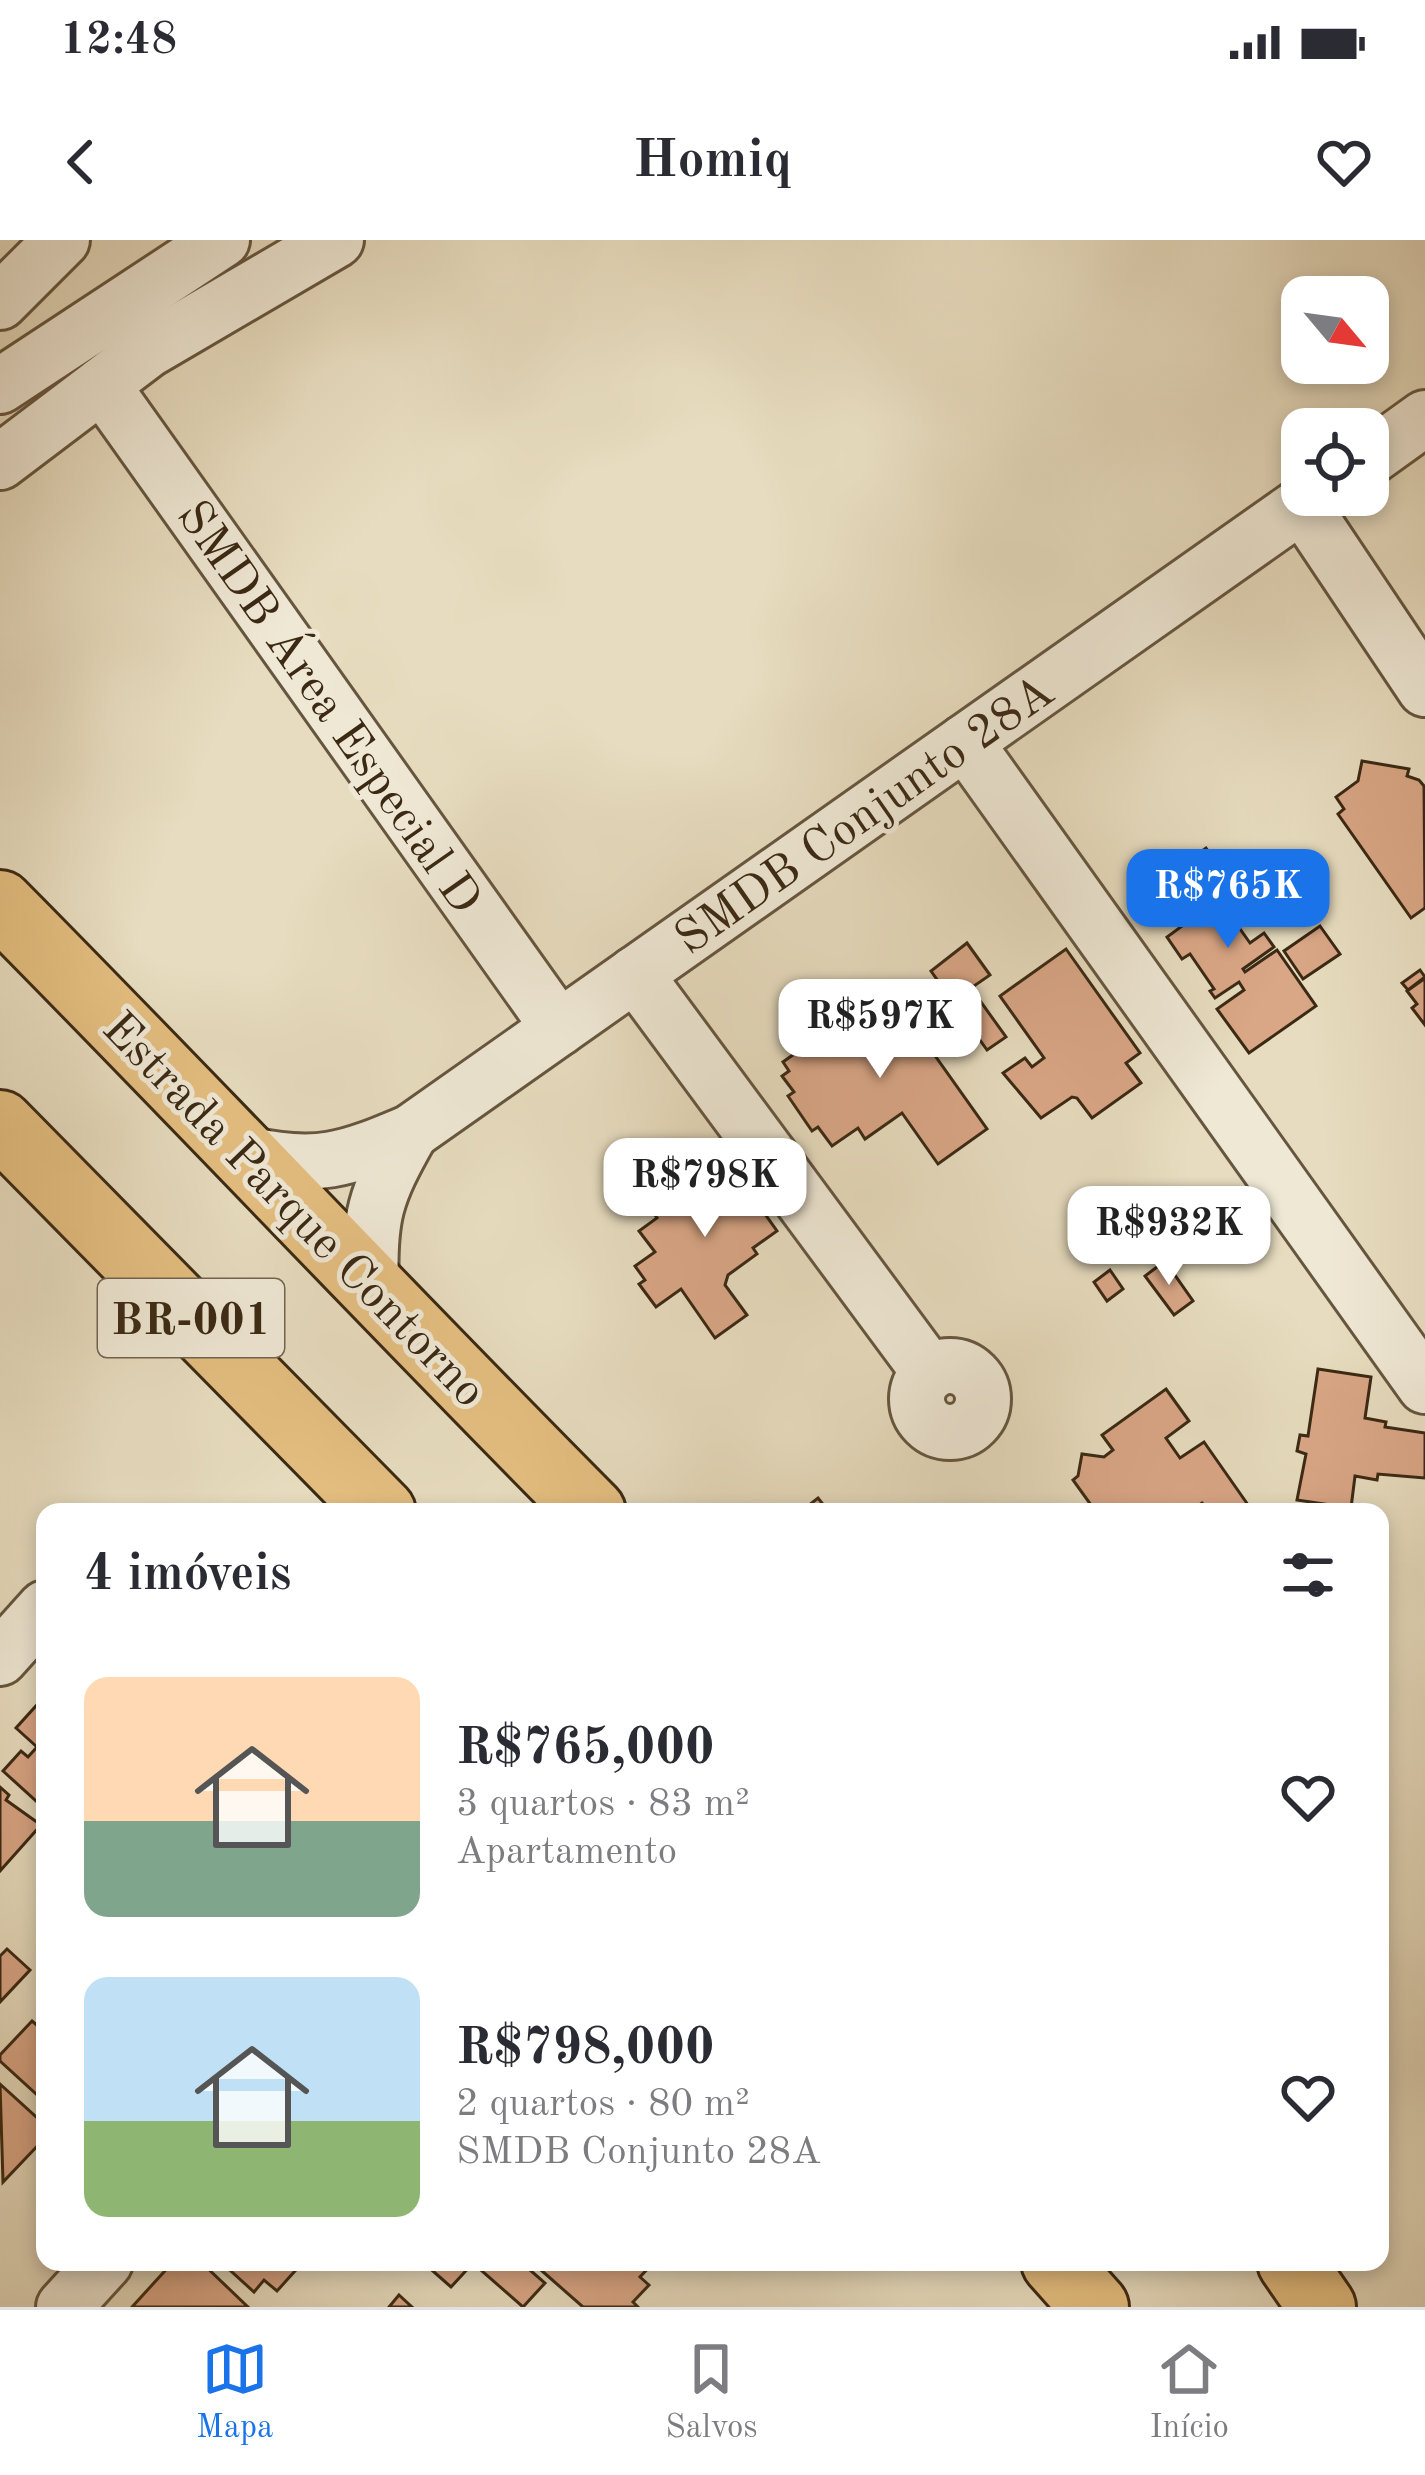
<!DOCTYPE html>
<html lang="pt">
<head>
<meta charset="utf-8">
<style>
  :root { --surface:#fff; --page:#f7f7f7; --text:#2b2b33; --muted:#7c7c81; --line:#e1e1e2; --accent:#1a73e8 }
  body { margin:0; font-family:"Old Standard TT",serif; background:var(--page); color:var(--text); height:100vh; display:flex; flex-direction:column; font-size:45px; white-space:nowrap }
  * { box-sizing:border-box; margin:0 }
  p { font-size:39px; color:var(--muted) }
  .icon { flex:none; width:66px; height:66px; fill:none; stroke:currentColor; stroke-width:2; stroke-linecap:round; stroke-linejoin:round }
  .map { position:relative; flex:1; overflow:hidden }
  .details { position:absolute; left:36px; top:1263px; width:1353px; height:768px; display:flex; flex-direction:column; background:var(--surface); border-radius:24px; box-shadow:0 6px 18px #0003 }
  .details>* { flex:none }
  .needle { width:78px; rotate:119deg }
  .fabs { position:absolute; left:1281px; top:36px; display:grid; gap:24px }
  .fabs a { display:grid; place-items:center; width:108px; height:108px; border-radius:24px; background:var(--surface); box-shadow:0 6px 18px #0003; font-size:60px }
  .price { position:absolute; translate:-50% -102px; padding:0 27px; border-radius:24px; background:#fff; color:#222; font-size:39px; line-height:78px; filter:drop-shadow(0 3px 6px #0008) }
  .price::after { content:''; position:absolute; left:50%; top:72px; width:36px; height:27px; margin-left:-18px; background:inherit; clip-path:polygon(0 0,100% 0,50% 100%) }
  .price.current { background:var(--accent); color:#fff }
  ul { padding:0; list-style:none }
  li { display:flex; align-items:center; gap:36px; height:300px; padding:0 48px }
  li span { display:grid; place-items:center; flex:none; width:336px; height:240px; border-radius:24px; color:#555 }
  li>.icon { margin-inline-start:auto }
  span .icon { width:144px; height:144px; fill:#fffc; stroke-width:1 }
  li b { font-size:51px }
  h2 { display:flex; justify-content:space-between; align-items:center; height:144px; padding:0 48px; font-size:51px }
  .status { display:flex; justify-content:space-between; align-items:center; height:84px; padding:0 60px; background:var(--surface); direction:ltr }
  .status svg { height:33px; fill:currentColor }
  header { display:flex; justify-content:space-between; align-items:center; height:156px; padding:0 48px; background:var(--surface); font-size:54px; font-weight:700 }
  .dock { display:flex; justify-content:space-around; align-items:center; height:168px; border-top:3px solid var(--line); background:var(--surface); font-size:33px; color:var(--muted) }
  .dock a { display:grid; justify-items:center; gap:6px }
  .dock .current { color:var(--accent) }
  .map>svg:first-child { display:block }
  .building { fill:#d9a686; stroke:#3b2914; stroke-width:3 }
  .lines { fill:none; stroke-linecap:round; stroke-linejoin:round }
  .minor-casing { stroke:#66563f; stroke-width:60 }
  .highway-casing { stroke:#3b2914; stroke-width:72 }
  .minor { stroke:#efe8d5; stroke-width:54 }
  .highway { stroke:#e4be80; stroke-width:66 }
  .labels { text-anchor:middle; stroke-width:10; stroke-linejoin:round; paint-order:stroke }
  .shield { fill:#efe8d5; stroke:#71624e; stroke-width:3 }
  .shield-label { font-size:45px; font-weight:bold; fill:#3b2914 }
  .street-label { font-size:48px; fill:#3b2914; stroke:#efe8d5 }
</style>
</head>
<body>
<div class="status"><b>12:48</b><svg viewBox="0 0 49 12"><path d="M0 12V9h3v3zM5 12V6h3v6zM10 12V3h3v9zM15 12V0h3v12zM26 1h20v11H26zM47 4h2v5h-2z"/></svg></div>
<header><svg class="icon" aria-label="back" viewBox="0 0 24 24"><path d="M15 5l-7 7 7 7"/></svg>Homiq<svg class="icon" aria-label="heart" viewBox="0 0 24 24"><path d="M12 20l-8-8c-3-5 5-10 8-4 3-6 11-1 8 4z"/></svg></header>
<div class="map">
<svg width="1425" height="2067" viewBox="0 0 1425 2067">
  <rect width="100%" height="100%" fill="#e7dcbf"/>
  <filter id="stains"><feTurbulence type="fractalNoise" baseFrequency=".00167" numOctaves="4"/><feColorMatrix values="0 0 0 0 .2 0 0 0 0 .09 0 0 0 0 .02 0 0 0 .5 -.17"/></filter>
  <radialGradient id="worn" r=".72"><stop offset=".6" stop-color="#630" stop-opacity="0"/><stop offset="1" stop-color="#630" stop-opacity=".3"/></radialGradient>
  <!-- building -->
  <g class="building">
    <path d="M 1362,521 L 1409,529 L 1407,536 L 1419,540 L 1424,546 L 1425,668 L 1411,678 L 1338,574 L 1344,569 L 1336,557 L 1358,541 Z"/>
    <path d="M 1206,608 L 1249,668 L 1233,679 L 1250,703 L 1264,693 L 1274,707 L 1243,729 L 1245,732 L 1277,710 L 1316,766 L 1249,813 L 1217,769 L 1244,750 L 1239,742 L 1215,758 L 1210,751 L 1214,749 L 1190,714 L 1182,719 L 1167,697 L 1189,681 L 1179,667 L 1156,683 L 1138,656 Z"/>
    <path d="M 1320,686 L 1340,714 L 1303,739 L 1284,711 Z"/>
    <path d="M 967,703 L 990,735 L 971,748 L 1006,797 L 987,810 L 931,731 Z"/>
    <path d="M 1066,709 L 1140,813 L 1126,823 L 1141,843 L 1092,878 L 1077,858 L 1072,857 L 1041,878 L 1003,833 L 1025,818 L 1032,827 L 1044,818 L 1000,756 Z"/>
    <path d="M 1420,730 L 1425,737 L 1408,750 L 1402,743 Z"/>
    <path d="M 1424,739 L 1425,740 L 1425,785 L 1412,768 L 1417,764 L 1407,751 Z"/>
    <path d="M 887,748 L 987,889 L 938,924 L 902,873 L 865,899 L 858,888 L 832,906 L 818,887 L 812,891 L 788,856 L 794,852 L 782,836 L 789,831 L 783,822 Z"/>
    <path d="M 727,906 L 750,939 L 743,943 L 777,991 L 753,1008 L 757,1014 L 728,1035 L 725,1045 L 747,1075 L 715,1098 L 681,1049 L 656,1067 L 639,1044 L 645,1040 L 635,1026 L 655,1012 L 639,991 L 657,978 L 653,972 L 670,960 L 664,951 Z"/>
    <path d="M 1165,1021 L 1193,1061 L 1174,1075 L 1145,1036 Z"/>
    <path d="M 1110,1030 L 1123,1049 L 1107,1061 L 1094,1042 Z"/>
    <path d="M 1318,1129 L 1371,1137 L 1365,1178 L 1386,1182 L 1385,1187 L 1425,1193 L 1425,1238 L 1378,1234 L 1377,1240 L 1355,1236 L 1351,1268 L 1297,1260 L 1306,1214 L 1297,1211 L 1300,1195 L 1308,1196 Z"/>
    <path d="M 1166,1149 L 1189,1181 L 1166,1198 L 1180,1218 L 1204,1202 L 1253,1272 L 1209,1272 L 1202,1263 L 1189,1272 L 1096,1272 L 1073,1240 L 1078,1236 L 1082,1214 L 1104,1217 L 1113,1210 L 1102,1195 Z"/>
    <path d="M 818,1258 L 829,1272 L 800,1272 Z"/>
    <path d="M 45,1456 L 45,1569 L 3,1531 L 21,1511 L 28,1517 L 37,1507 L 16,1488 Z"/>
    <path d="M 0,1547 L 9,1555 L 6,1560 L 41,1585 L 0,1631 Z"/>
    <path d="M 7,1709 L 30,1730 L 0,1762 L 0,1716 Z"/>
    <path d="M 32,1781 L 45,1792 L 45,1862 L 0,1821 L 0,1815 Z"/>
    <path d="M 0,1844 L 45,1885 L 45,1898 L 3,1942 Z"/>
    <path d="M 173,2022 L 201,2022 L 248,2067 L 132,2067 Z"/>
    <path d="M 221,2022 L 303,2022 L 277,2051 L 264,2040 L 254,2052 Z"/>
    <path d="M 428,2022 L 521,2022 L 545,2043 L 523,2067 L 473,2023 L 451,2047 L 426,2025 Z"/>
    <path d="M 548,2022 L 654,2022 L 640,2037 L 649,2045 L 633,2062 L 638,2067 L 583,2067 L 541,2030 Z"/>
    <path d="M 399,2055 L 412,2067 L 389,2067 Z"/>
  </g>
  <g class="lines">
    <defs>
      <g id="minor">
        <path d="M 0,62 L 62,0"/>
        <path d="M 102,145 L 559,788"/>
        <path d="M 0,146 L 222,0"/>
        <path d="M 1368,219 L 1425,178"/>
        <path d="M 0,222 L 148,110 L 336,0"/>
        <path d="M 1302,265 L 1425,449"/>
        <path d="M 965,502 L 1425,1146"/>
        <path d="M 635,734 L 930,1133"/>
        <path d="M 246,914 C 317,930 345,920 411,892 L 1316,255"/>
        <path d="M 371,1050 C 368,977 375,955 411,892"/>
        <circle cx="950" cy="1159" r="33"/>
        <path d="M 0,1418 L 45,1368"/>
        <path d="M 64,2067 L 105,2022"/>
      </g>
      <g id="highway">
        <path d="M 0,664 C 199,865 392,1071 592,1272"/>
        <path d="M 0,884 L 382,1272"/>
        <path d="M 1055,2022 L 1095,2067"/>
        <path d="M 1291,2022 L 1322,2067"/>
      </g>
    </defs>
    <!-- minor casing -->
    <use href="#minor" class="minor-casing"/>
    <!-- highway casing -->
    <use href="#highway" class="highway-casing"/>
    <!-- minor -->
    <use href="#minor" class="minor"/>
    <!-- highway -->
    <use href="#highway" class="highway"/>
  </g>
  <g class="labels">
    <!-- shield labels -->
    <rect class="shield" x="98" y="1039" width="186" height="78" rx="9"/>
    <g class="shield-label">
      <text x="191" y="1094">BR-001</text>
    </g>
    <!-- street labels -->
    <g class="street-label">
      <text transform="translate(331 466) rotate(55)" y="17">SMDB Área Especial D</text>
      <text transform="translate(863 573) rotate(-35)" y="17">SMDB Conjunto 28A</text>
      <text transform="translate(296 968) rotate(46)" y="17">Estrada Parque Contorno</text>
    </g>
  </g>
  <rect width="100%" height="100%" filter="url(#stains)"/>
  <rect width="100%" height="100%" fill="url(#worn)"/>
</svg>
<div class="fabs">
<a><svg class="needle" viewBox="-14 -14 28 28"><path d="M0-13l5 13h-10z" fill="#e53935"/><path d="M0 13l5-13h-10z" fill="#7c7c81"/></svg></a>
<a><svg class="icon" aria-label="locate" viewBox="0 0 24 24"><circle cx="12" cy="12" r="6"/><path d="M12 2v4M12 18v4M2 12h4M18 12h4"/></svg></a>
</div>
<b class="price current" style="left:1228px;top:711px">R$765K</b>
<b class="price" style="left:880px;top:841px">R$597K</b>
<b class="price" style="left:705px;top:1000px">R$798K</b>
<b class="price" style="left:1169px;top:1048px">R$932K</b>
<section class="details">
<h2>4 imóveis<svg class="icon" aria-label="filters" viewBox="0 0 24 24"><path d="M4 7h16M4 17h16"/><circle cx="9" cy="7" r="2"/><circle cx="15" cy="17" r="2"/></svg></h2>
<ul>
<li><span style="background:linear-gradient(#ffd9b3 60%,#7fa58c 0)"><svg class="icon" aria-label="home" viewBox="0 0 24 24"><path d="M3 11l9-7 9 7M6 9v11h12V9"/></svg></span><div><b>R$765,000</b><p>3 quartos · 83 m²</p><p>Apartamento</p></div><svg class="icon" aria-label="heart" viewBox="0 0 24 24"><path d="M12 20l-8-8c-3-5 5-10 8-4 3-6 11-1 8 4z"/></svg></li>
<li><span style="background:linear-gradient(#bfe0f5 60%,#8fb573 0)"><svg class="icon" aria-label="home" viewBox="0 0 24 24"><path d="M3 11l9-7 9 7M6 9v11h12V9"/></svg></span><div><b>R$798,000</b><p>2 quartos · 80 m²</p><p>SMDB Conjunto 28A</p></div><svg class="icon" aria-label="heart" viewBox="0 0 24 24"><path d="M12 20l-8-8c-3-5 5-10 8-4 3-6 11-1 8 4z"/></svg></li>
</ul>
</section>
</div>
<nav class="dock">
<a class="current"><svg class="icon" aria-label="map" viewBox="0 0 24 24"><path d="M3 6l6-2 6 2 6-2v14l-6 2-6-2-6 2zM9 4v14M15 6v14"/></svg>Mapa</a>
<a><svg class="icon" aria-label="saved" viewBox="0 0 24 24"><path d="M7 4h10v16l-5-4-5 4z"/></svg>Salvos</a>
<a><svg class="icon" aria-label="home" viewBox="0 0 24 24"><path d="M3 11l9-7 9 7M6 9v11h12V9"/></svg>Início</a>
</nav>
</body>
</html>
